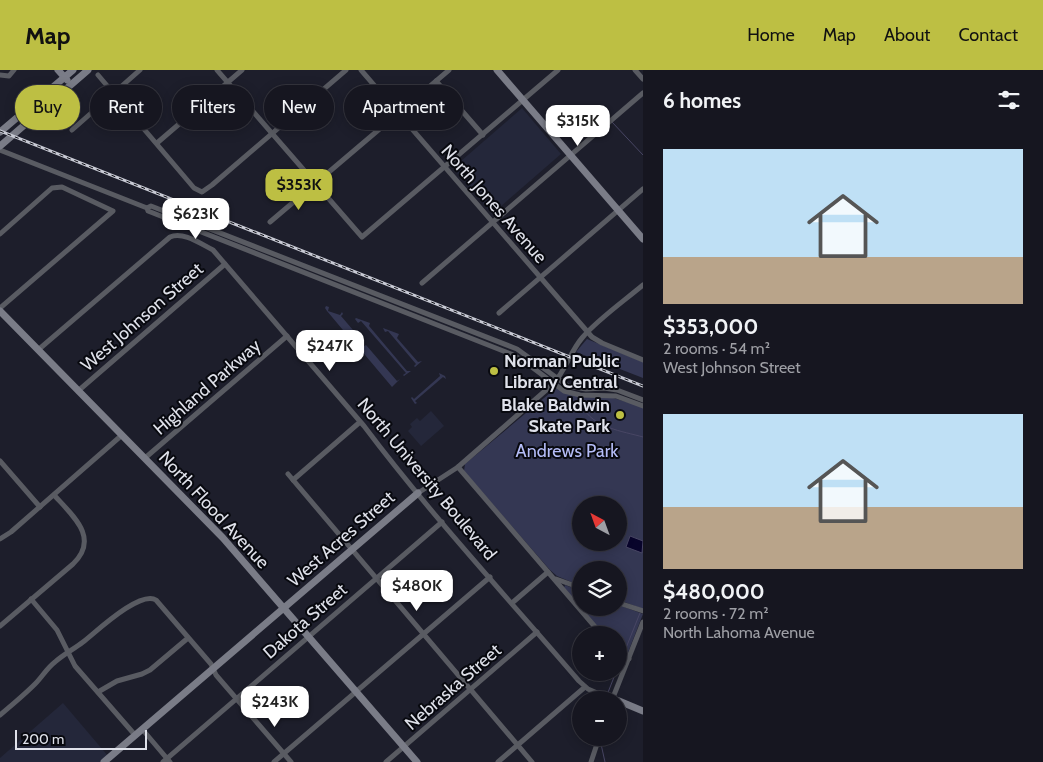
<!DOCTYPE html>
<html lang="en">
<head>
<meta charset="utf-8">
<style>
  :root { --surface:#161620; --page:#23232d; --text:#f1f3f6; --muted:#9e9fa5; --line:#35353e; --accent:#bdbf43 }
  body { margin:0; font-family:Cabin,sans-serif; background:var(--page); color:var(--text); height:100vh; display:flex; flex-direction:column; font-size:19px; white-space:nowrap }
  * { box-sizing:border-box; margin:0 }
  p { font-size:16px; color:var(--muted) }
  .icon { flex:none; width:28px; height:28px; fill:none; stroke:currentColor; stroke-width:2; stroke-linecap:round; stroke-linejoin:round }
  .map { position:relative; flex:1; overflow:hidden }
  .details { display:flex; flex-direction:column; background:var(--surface); width:400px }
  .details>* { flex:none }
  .guide { position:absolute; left:15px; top:15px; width:475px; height:45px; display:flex; gap:10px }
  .needle { width:32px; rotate:319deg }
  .buttons { position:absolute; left:572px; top:426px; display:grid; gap:10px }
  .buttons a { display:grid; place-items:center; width:55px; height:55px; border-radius:50%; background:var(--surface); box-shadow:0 2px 12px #0003,0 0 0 1px var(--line); font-size:25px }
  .scale { position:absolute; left:15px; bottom:12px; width:132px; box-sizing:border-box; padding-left:5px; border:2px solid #dfe1ea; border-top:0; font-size:14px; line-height:18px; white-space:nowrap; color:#dfe1ea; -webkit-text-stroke:4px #08090f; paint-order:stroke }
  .price { position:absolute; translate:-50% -42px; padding:0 11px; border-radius:10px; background:#fff; color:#222; font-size:16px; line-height:32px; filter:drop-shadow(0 1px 2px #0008) }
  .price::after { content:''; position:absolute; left:50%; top:30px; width:15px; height:11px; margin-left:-8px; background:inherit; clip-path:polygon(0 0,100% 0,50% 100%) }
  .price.active { background:var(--accent); color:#111 }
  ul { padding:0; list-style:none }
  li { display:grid; align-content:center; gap:10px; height:265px; padding:0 20px }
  li span { display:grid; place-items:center; height:155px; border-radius:0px; color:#555 }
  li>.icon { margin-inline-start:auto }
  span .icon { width:90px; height:90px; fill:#fffc; stroke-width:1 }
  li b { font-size:21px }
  h2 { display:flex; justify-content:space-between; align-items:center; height:60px; padding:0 20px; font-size:21px }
  .pill { padding:0 18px; border-radius:22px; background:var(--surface); box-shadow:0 2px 12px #0003,0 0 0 1px var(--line); font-size:18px; line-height:45px }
  .pill.active { background:var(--accent); color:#111 }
  header { display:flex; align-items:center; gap:30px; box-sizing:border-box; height:70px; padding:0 25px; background:var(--accent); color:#111 }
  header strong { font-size:24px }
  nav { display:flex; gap:28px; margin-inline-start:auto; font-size:18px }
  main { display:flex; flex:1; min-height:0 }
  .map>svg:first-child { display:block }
  .built { fill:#24273a }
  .green { fill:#343753; fill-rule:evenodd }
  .water { fill:#08042b; stroke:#484664 }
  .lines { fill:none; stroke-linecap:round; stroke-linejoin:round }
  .stream { stroke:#484664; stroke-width:1 }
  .street { stroke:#595b62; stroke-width:5 }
  .secondary { stroke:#7a7c87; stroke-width:7 }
  .rail-casing { stroke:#c8cad4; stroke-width:3 }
  .rail { stroke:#08090f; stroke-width:1; stroke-dasharray:4; stroke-linecap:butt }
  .poi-dot { fill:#bdbf43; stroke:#08090f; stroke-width:2 }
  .labels { text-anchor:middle; stroke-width:4; stroke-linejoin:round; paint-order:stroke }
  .street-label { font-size:18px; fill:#dfe1ea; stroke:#08090f }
  .poi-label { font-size:18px; font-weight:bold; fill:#dfe1ea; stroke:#08090f; text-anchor:start }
  .park-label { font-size:18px; fill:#b5bdf8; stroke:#08090f }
</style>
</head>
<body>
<header>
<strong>Map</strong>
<nav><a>Home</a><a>Map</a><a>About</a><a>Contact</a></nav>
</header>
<main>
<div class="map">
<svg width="643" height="692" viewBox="0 0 643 692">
  <rect width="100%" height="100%" fill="#1d1e2b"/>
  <!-- built -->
  <g class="built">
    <path d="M 522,38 L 561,84 L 492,144 L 453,98 Z"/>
    <path d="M 431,341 L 444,356 L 421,376 L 408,361 L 412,357 L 410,354 L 417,348 L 420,351 Z"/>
    <path d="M 63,633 L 108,686 L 100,692 L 0,692 L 0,688 Z"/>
  </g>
  <!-- green -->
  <g class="green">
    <path d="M 326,236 L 329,237 L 328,241 L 340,245 L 342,242 L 343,244 L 341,246 L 359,267 L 353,272 L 327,241 L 325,238 Z"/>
    <path d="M 356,248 L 370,253 L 369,256 L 407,301 L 411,301 L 404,306 L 403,305 L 406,303 L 361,251 L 358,253 L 355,249 Z"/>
    <path d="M 383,258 L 399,264 L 397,268 L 418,292 L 422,291 L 415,297 L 414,296 L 416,294 L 388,261 L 385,262 Z"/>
    <path d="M 587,269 L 643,292 L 643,308 L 576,282 Z"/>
    <path d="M 366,275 L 397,311 L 400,309 L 392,317 L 360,279 Z"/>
    <path d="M 439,303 L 445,306 L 446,309 L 443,307 L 415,331 L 417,333 L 415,334 L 411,328 L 412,327 L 414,329 L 440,306 Z"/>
    <path d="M 556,318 L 562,321 L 610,327 L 643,337 L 643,539 L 619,530 L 619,500 L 581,500 L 581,516 L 557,506 L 550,500 L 464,401 L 465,394 ZM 581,435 L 619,435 L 619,472 L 581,472 Z"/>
    <path d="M 565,515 L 581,521 L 581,538 L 619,538 L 619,535 L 643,544 L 627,585 L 619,581 L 619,565 L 604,565 L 564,518 Z"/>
  </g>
  <!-- water -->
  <path class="water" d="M 630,466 L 643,471 L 642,483 L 626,477 Z"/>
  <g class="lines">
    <!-- stream -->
    <g class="stream">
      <path d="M 612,52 L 643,85"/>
      <path d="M 582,336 C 593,358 622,361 643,367"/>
      <path d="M 624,583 L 640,543"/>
      <path d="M 619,596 L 622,589"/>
      <path d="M 607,625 L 616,602"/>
      <path d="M 601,674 L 605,692"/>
    </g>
    <!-- street -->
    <g class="street">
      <path d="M 217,0 L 362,167 L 558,0"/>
      <path d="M 361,0 L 592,267 L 602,273 L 643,290"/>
      <path d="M 635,0 L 643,9"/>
      <path d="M 0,5 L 9,6 L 14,0"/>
      <path d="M 98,5 L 194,118 L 202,122 L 212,115 L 346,0"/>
      <path d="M 436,11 L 483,65"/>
      <path d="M 72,60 L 140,0"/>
      <path d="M 157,73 L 242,0"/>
      <path d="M 0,80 L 147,138 L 148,141 L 511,284 L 525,292 L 564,321 L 580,325 L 616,326 L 643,336"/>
      <path d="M 147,138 L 151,136 L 517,279 L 568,316 L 586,319 L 604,318 L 617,320 L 643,330"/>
      <path d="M 270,152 L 449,0"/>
      <path d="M 0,164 L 52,118 L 62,117 L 113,141 L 0,238"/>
      <path d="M 422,213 L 643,23"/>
      <path d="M 499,243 L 643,119"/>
      <path d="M 38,280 L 170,167 C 183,161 201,174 213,180 L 364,356 C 431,445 507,527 579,611 L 588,619 L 604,626"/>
      <path d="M 78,321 L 225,194"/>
      <path d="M 145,388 L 287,266"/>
      <path d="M 0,391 L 40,437"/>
      <path d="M 458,397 L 602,565"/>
      <path d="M 288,404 L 532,692"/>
      <path d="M 293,410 L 360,352"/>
      <path d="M 418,423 L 458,397 L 553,314 C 566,300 570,282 582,268 C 597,250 624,231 643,215"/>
      <path d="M 0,469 L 11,462 L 122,365"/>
      <path d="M 556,509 L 581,518"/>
      <path d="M 31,529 L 57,560 L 75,596 L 135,665"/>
      <path d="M 512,533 L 548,502"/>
      <path d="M 619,533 L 643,541"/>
      <path d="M 0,556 L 73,494 C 100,468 73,446 54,425"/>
      <path d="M 619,584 L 629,589"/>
      <path d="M 98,622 L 117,611 L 142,604 L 150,600 L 188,568"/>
      <path d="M 612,630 L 643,552"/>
      <path d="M 0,645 C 12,635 24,625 35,614 C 42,607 47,598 55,592 C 64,584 74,579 83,572 C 96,562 140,520 156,530 L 211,594 L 216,605 L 291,692"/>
      <path d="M 142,659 L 170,692"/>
      <path d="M 163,692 L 442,452"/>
      <path d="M 274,692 L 490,507"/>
      <path d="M 386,692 L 537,562"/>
      <path d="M 498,692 L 585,617"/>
      <path d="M 591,692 L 599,668"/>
    </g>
    <!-- secondary -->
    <g class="secondary">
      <path d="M 58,0 L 67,10"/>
      <path d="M 497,0 L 643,169"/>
      <path d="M 0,62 L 73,0"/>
      <path d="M 0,76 L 88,0"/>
      <path d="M 0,241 L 223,468 L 417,692"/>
      <path d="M 604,626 L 616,630"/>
      <path d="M 619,631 L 643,641"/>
      <path d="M 104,692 L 418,423"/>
    </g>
    <defs>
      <path id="rail" d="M 0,61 L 643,316"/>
    </defs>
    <!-- rail casing -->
    <use href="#rail" class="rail-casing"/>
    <!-- rail -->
    <use href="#rail" class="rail"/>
  </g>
  <!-- markers -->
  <g class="poi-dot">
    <circle cx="494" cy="301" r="5"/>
    <circle cx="620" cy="345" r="5"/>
  </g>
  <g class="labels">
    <!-- street labels -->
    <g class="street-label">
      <text transform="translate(494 134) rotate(49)" y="6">North Jones Avenue</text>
      <text transform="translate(142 247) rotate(-41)" y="6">West Johnson Street</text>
      <text transform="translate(207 317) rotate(-41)" y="6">Highland Parkway</text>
      <text transform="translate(427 409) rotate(50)" y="6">North University Boulevard</text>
      <text transform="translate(214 440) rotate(47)" y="6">North Flood Avenue</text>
      <text transform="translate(341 469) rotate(-41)" y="6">West Acres Street</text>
      <text transform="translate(305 551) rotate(-41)" y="6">Dakota Street</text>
      <text transform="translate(453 617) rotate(-41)" y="6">Nebraska Street</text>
    </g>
    <!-- poi labels -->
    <g class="poi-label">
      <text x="504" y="297">Norman Public<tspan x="504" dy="21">Library Central</tspan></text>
      <text x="610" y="341" text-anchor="end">Blake Baldwin<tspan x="610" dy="21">Skate Park</tspan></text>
    </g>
    <!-- park labels -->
    <g class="park-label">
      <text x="567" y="387">Andrews Park</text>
    </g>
  </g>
</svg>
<div class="buttons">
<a><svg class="needle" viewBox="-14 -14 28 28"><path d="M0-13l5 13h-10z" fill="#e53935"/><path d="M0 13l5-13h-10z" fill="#9e9fa5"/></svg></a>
<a><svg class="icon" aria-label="layers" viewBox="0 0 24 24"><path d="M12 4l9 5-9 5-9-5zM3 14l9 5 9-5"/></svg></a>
<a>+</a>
<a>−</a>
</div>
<div class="scale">200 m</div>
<b class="price" style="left:578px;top:77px">$315K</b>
<b class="price active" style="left:299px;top:141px">$353K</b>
<b class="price" style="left:196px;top:170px">$623K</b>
<b class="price" style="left:330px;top:302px">$247K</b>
<b class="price" style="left:417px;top:542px">$480K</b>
<b class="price" style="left:275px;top:658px">$243K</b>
<div class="guide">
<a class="pill active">Buy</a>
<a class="pill">Rent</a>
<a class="pill">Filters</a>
<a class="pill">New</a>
<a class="pill">Apartment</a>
</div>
</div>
<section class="details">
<h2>6 homes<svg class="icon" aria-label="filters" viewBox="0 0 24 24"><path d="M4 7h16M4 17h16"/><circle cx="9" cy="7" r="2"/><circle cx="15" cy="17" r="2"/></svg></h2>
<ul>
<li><span style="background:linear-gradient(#bfe0f5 70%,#b9a48a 0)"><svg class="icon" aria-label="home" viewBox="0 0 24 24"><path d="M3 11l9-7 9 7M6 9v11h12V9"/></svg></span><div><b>$353,000</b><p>2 rooms · 54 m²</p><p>West Johnson Street</p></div></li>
<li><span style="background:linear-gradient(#bfe0f5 60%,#b9a48a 0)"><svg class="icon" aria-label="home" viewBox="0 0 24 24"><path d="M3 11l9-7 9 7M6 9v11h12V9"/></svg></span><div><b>$480,000</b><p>2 rooms · 72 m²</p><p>North Lahoma Avenue</p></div></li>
</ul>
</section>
</main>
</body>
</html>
